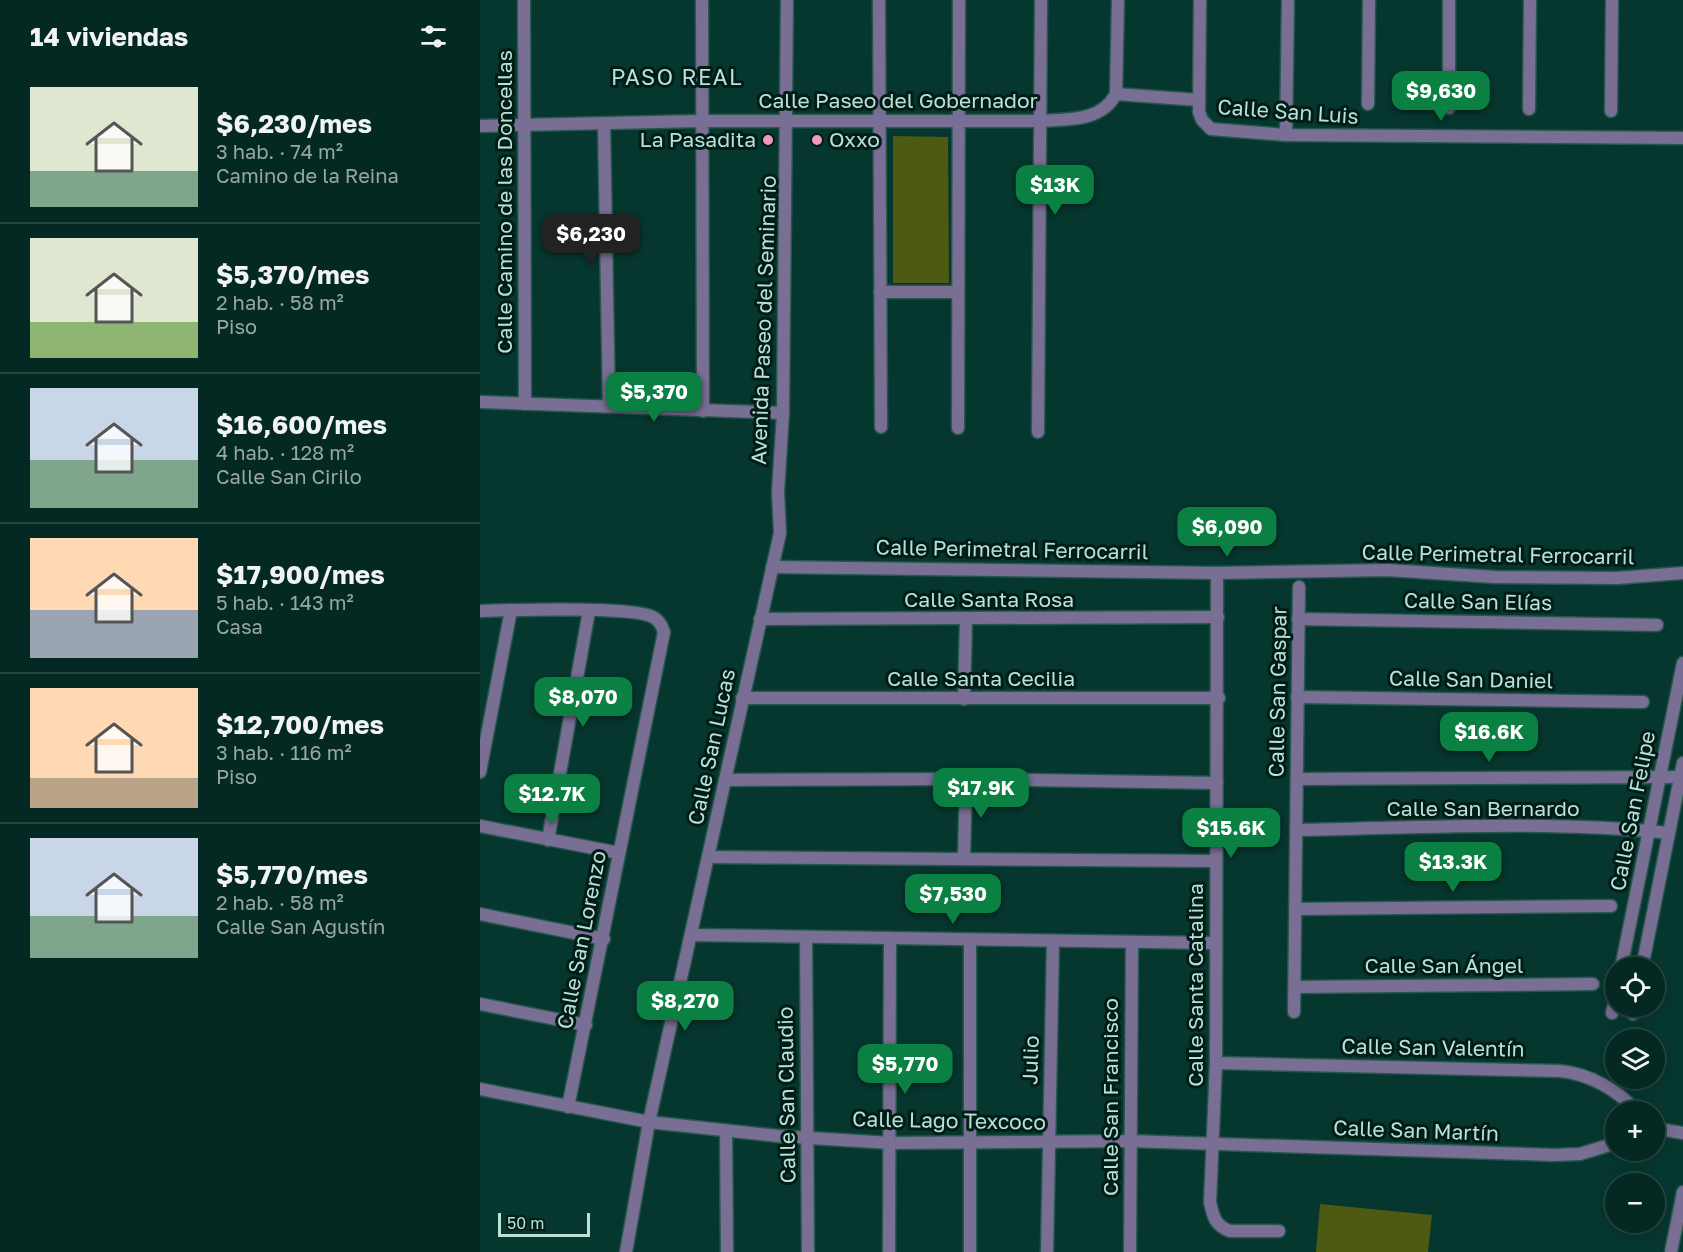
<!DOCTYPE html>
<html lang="es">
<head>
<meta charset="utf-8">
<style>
  :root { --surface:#042923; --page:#123530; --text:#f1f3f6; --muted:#97a6a6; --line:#254541; --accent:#0b8043 }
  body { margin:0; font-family:"Golos Text",sans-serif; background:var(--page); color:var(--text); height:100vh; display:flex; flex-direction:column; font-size:22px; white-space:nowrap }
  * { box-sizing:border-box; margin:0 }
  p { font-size:20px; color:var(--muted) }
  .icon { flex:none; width:33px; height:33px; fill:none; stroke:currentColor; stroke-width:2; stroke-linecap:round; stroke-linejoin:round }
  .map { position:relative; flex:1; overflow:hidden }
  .drawer { display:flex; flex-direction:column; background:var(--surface); width:480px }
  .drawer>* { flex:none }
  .tools { position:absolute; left:1125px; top:957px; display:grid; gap:12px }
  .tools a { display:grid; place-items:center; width:60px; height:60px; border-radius:50%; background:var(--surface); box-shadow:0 3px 15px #0003,0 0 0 2px var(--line); font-size:30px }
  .scale { position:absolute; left:18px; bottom:15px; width:92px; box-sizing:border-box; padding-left:6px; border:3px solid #b9e1d6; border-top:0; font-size:16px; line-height:21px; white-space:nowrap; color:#b9e1d6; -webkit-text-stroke:4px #021c17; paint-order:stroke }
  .price { position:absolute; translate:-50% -51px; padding:0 14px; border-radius:12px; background:var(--accent); color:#fff; font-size:20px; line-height:39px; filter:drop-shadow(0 2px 3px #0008) }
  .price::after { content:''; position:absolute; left:50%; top:36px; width:18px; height:14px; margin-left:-9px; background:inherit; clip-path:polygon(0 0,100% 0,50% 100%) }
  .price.active { background:#222; color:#fff }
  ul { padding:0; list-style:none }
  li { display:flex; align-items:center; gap:18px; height:150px; padding:0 30px }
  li+li { border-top:2px solid var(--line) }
  li span { display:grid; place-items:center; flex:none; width:168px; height:120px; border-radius:0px; color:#555 }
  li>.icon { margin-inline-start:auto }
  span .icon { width:72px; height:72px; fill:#fffc; stroke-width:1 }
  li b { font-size:26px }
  h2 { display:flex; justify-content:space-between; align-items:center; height:72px; padding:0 30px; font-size:26px }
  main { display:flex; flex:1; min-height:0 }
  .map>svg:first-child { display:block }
  .green { fill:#4e5911 }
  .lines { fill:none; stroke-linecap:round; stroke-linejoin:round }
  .minor-casing { stroke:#26564d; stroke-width:15 }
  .minor { stroke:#796e93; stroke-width:12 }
  .poi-dot { fill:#f09ab7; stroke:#021c17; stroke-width:2 }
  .labels { text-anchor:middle; stroke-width:6; stroke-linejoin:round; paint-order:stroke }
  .street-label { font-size:21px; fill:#b9e1d6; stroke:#021c17 }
  .poi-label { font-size:21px; fill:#b9e1d6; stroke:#021c17; text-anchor:end }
  .neighbourhood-label { font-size:22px; letter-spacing:1.5px; fill:#b9e1d6; stroke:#021c17 }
</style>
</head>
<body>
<main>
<section class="drawer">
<h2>14 viviendas<svg class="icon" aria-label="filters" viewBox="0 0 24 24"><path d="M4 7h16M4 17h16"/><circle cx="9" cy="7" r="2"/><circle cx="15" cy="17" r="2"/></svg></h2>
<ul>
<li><span style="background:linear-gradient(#dfe7d0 70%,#7fa58c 0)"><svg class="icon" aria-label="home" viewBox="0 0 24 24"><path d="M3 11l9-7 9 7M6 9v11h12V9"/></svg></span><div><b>$6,230/mes</b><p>3 hab. · 74 m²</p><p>Camino de la Reina</p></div></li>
<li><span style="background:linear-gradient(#dfe7d0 70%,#8fb573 0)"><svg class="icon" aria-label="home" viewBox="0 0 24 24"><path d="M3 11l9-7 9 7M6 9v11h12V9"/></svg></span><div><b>$5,370/mes</b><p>2 hab. · 58 m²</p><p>Piso</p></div></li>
<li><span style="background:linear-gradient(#c9d6e8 60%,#7fa58c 0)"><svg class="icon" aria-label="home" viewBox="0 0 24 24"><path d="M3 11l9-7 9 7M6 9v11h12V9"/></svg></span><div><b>$16,600/mes</b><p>4 hab. · 128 m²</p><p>Calle San Cirilo</p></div></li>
<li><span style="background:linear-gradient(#ffd9b3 60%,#9aa5b1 0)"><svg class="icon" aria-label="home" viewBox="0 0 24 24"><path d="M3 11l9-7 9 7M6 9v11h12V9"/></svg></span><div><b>$17,900/mes</b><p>5 hab. · 143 m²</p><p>Casa</p></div></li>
<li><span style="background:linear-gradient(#ffd9b3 75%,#b9a48a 0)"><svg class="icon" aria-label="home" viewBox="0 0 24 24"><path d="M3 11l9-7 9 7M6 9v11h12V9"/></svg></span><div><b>$12,700/mes</b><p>3 hab. · 116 m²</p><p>Piso</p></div></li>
<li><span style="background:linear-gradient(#c9d6e8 65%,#7fa58c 0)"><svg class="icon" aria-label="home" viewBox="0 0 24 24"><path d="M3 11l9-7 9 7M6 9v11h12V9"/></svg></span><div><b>$5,770/mes</b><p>2 hab. · 58 m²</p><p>Calle San Agustín</p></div></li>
</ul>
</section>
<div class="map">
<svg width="1203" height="1252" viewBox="0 0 1203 1252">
  <rect width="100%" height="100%" fill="#06372f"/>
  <!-- green -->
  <g class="green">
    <path d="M 413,136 L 468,137 L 469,283 L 413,283 Z"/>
    <path d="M 840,1204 L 952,1215 L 948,1252 L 836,1252 Z"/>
  </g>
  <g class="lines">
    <defs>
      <g id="minor">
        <path d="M 44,0 L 45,404"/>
        <path d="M 222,0 L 223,411"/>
        <path d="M 399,0 L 401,427"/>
        <path d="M 720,0 L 719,112 L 722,120 L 731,129 L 806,135 L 1203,138"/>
        <path d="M 636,94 L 638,0"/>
        <path d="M 636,94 L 719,100"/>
        <path d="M 888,104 L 889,0"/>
        <path d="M 969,108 L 969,0"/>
        <path d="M 1049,109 L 1050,0"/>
        <path d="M 1131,111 L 1132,0"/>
        <path d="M 124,124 L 129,406"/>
        <path d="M 0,126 L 221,121 L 561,121 C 588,119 621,122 636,94"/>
        <path d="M 806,135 L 808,0"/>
        <path d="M 400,292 L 478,292"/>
        <path d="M 0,402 L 303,413"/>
        <path d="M 478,428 L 479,0"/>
        <path d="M 558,432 L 561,0"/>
        <path d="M 292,567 L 737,573 L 907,570 L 1015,577 L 1137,578 L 1203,573"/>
        <path d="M 737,573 L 736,1063 L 730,1202 C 733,1216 735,1226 750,1231 L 799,1231"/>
        <path d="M 0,611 C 29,610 153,606 173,617 C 179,620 182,626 184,632 L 88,1107"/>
        <path d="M 280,619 L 738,617"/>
        <path d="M 818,619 L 1177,625"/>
        <path d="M 817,697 L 1163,702"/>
        <path d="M 262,698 L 739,698"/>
        <path d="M 484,699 L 486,620"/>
        <path d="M 0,772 L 31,610"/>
        <path d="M 817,779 L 1200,777"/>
        <path d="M 245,780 L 486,779 L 737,783"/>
        <path d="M 0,826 L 139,853"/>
        <path d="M 817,830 C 940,828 1066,820 1189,833"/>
        <path d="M 68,840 L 109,611"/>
        <path d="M 228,857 L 736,861"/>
        <path d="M 484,858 L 486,779"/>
        <path d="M 815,909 L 1131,906"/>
        <path d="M 0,914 L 124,939"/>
        <path d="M 211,935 L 735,943"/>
        <path d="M 326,938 L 328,1252"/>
        <path d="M 1141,968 L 1203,663"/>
        <path d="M 1162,968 L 1203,763"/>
        <path d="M 816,987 L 1113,984"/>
        <path d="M 0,1004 L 106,1025"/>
        <path d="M 814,1012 L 819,587"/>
        <path d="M 1132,1013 L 1136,997"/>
        <path d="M 1153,1014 L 1154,1006"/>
        <path d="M 736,1063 L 1080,1071 C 1109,1074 1137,1089 1157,1112"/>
        <path d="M 0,1089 L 169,1122 L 298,1136 L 411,1143 L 650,1141 L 1074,1155 L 1100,1154 L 1136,1143"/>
        <path d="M 1174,1128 L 1203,1133"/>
        <path d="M 246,1132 L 247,1252"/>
        <path d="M 146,1252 L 169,1122 L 300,533 L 298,492 L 303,413 L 307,0"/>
        <path d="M 409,1252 L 410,938"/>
        <path d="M 490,1252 L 490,940"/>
        <path d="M 567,1252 L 573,941"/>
        <path d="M 650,1252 L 652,942"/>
        <path d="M 1191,1252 L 1203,1192"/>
      </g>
    </defs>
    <!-- minor casing -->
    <use href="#minor" class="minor-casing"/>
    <!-- minor -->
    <use href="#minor" class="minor"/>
  </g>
  <!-- markers -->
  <g class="poi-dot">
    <circle cx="288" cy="140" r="6"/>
    <circle cx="337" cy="140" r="6"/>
  </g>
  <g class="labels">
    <!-- street labels -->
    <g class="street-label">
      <text x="418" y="108">Calle Paseo del Gobernador</text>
      <text transform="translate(808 112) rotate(4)" y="7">Calle San Luis</text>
      <text transform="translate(25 202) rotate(-90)" y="7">Calle Camino de las Doncellas</text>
      <text transform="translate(284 320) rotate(-88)" y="7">Avenida Paseo del Seminario</text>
      <text transform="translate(532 550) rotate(1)" y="7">Calle Perimetral Ferrocarril</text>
      <text transform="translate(1018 555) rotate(1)" y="7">Calle Perimetral Ferrocarril</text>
      <text x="509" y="607">Calle Santa Rosa</text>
      <text transform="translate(998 602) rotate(1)" y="7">Calle San Elías</text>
      <text x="501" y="686">Calle Santa Cecilia</text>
      <text transform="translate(991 680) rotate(1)" y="7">Calle San Daniel</text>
      <text transform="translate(798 692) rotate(-89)" y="7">Calle San Gaspar</text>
      <text transform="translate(232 747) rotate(-78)" y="7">Calle San Lucas</text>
      <text x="1003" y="816">Calle San Bernardo</text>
      <text transform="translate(1153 811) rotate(-79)" y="7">Calle San Felipe</text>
      <text transform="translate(102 940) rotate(-79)" y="7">Calle San Lorenzo</text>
      <text x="964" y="973">Calle San Ángel</text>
      <text transform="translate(716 985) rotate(-90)" y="7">Calle Santa Catalina</text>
      <text transform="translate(953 1048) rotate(1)" y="7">Calle San Valentín</text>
      <text transform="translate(551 1060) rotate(-88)" y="7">Julio</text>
      <text transform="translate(307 1095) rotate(-91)" y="7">Calle San Claudio</text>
      <text transform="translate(631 1097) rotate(-90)" y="7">Calle San Francisco</text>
      <text transform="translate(469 1121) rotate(1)" y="7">Calle Lago Texcoco</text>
      <text transform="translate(936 1131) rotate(2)" y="7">Calle San Martín</text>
    </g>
    <!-- poi labels -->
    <g class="poi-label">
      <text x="276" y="147">La Pasadita</text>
      <text x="349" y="147" text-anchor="start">Oxxo</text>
    </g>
    <!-- neighbourhood labels -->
    <g class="neighbourhood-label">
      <text x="197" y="85">PASO REAL</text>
    </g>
  </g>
</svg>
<div class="tools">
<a><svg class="icon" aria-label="locate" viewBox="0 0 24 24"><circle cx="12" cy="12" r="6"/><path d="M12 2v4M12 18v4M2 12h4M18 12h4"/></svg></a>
<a><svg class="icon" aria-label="layers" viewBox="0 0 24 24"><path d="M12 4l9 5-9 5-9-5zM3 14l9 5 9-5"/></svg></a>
<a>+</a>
<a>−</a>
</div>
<div class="scale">50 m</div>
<b class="price" style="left:961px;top:122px">$9,630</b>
<b class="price" style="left:575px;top:216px">$13K</b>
<b class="price active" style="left:111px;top:265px">$6,230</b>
<b class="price" style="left:174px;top:423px">$5,370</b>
<b class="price" style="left:747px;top:558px">$6,090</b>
<b class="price" style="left:103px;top:728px">$8,070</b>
<b class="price" style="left:1009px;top:763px">$16.6K</b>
<b class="price" style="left:501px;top:819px">$17.9K</b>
<b class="price" style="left:72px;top:825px">$12.7K</b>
<b class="price" style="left:751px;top:859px">$15.6K</b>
<b class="price" style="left:973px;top:893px">$13.3K</b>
<b class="price" style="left:473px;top:925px">$7,530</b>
<b class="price" style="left:205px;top:1032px">$8,270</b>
<b class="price" style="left:425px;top:1095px">$5,770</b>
</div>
</main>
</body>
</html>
